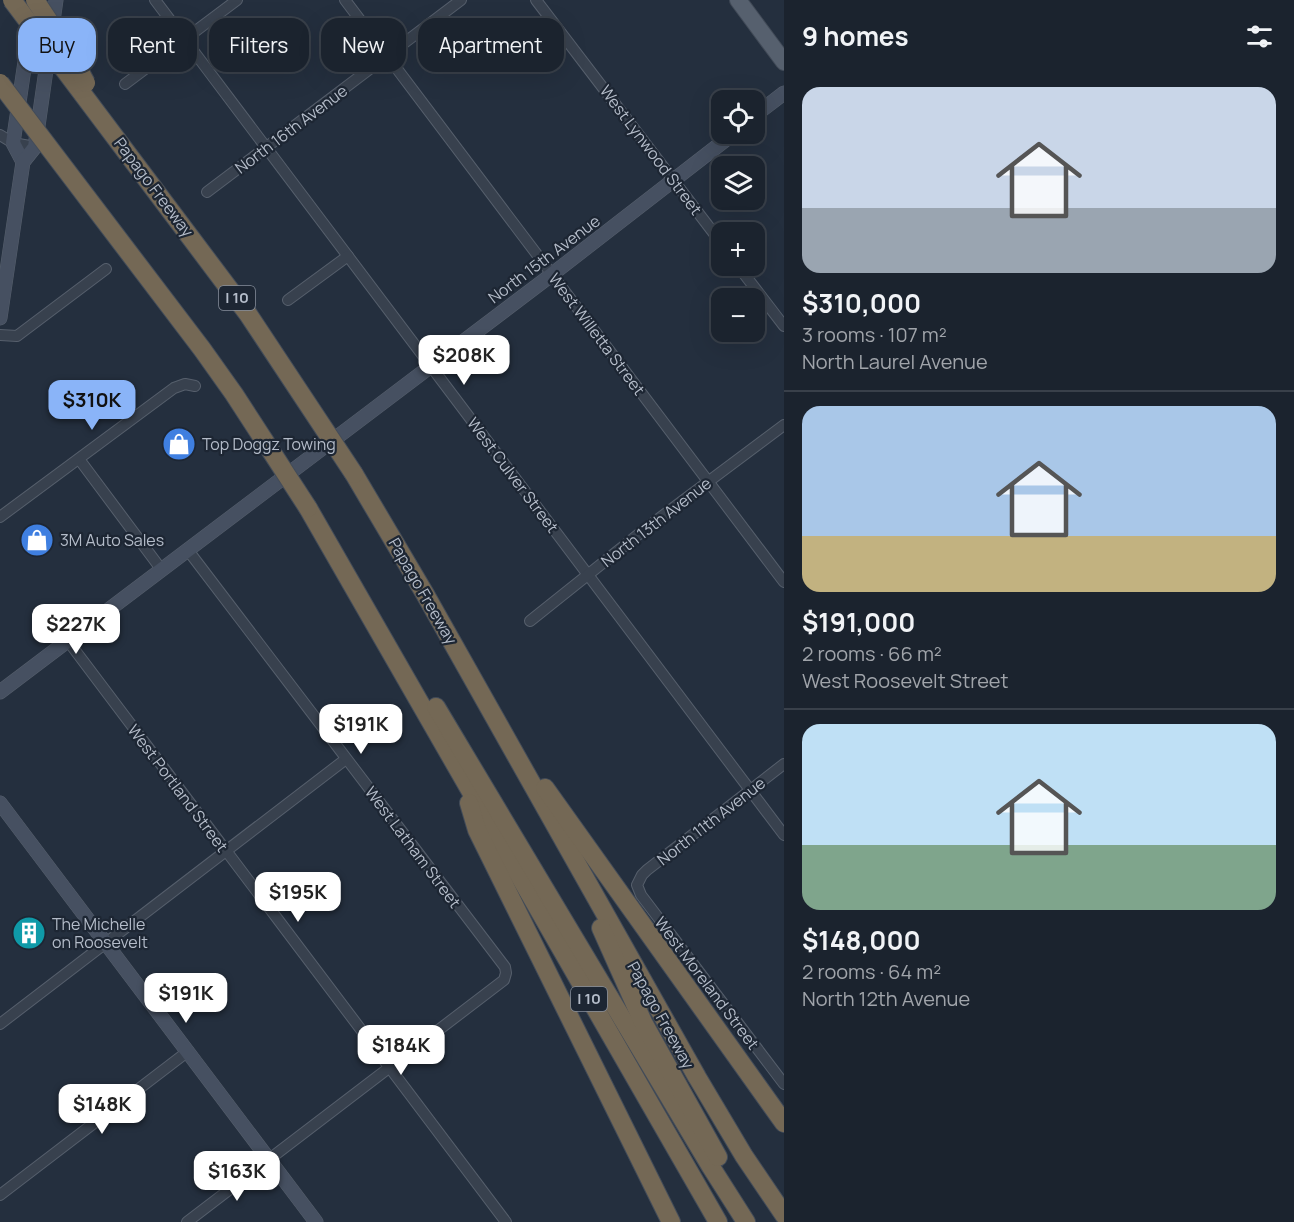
<!DOCTYPE html>
<html lang="en">
<head>
<meta charset="utf-8">
<style>
  :root { --surface:#1b232e; --page:#282f3a; --text:#f1f3f6; --muted:#a0a4aa; --line:#39404a; --accent:#8ab4f8 }
  body { margin:0; font-family:Manrope,sans-serif; background:var(--page); color:var(--text); height:100vh; display:flex; flex-direction:column; font-size:22px; white-space:nowrap }
  * { box-sizing:border-box; margin:0 }
  p { font-size:20px; color:var(--muted) }
  .icon { flex:none; width:33px; height:33px; fill:none; stroke:currentColor; stroke-width:2; stroke-linecap:round; stroke-linejoin:round }
  .map { position:relative; flex:1; overflow:hidden }
  .panel { display:flex; flex-direction:column; background:var(--surface); width:510px }
  .panel>* { flex:none }
  .guide { position:absolute; left:18px; top:18px; width:570px; height:54px; display:flex; gap:12px }
  .tools { position:absolute; left:711px; top:90px; display:grid; gap:12px }
  .tools a { display:grid; place-items:center; width:54px; height:54px; border-radius:12px; background:var(--surface); box-shadow:0 6px 24px #0002,0 0 0 2px var(--line); font-size:30px }
  .price { position:absolute; translate:-50% -51px; padding:0 14px; border-radius:12px; background:#fff; color:#222; font-size:20px; line-height:39px; filter:drop-shadow(0 2px 3px #0008) }
  .price::after { content:''; position:absolute; left:50%; top:36px; width:18px; height:14px; margin-left:-9px; background:inherit; clip-path:polygon(0 0,100% 0,50% 100%) }
  .price.active { background:var(--accent); color:#111 }
  ul { padding:0; list-style:none }
  li { display:grid; align-content:center; gap:12px; height:318px; padding:0 18px }
  li+li { border-top:2px solid var(--line) }
  li span { display:grid; place-items:center; height:186px; border-radius:18px; color:#555 }
  li>.icon { margin-inline-start:auto }
  span .icon { width:108px; height:108px; fill:#fffc; stroke-width:1 }
  li b { font-size:26px }
  h2 { display:flex; justify-content:space-between; align-items:center; height:72px; padding:0 18px; font-size:26px }
  .tag { padding:0 21px; border-radius:18px; background:var(--surface); box-shadow:0 6px 24px #0002,0 0 0 2px var(--line); font-size:21px; line-height:54px }
  .tag.active { background:var(--accent); color:#111 }
  main { display:flex; flex:1; min-height:0 }
  .map>svg:first-child { display:block }
  .lines { fill:none; stroke-linecap:round; stroke-linejoin:round }
  .street-casing { stroke:#565f6c; stroke-width:12 }
  .secondary-casing { stroke:#565f6c; stroke-width:15 }
  .primary-casing { stroke:#414a57; stroke-width:18 }
  .highway-casing { stroke:#434c59; stroke-width:20 }
  .street { stroke:#38414e; stroke-width:10 }
  .secondary { stroke:#465061; stroke-width:14 }
  .primary { stroke:#56606e; stroke-width:16 }
  .highway { stroke:#746855; stroke-width:18 }
  .highway-bridge-casing { stroke:#434c59; stroke-width:20; stroke-linecap:butt }
  .highway-bridge { stroke:#746855; stroke-width:18 }
  .labels { text-anchor:middle; stroke-width:4.5; stroke-linejoin:round; paint-order:stroke }
  .shield { fill:#1d2633; stroke:#878f9c; stroke-width:1.5 }
  .shield-label { font-size:15px; font-weight:bold; fill:#b4bcc9 }
  .street-label { font-size:16px; fill:#b4bcc9; stroke:#1d2633 }
  .poi-label { font-size:16px; fill:#b4bcc9; stroke:#1d2633; text-anchor:start }
</style>
</head>
<body>
<main>
<div class="map">
<svg width="784" height="1222" viewBox="0 0 784 1222">
  <rect width="100%" height="100%" fill="#242f3e"/>
  <g class="lines">
    <defs>
      <g id="street">
        <path d="M 155,0 L 784,835"/>
        <path d="M 345,0 L 784,582"/>
        <path d="M 536,0 L 722,244"/>
        <path d="M 125,84 L 237,0"/>
        <path d="M 0,135 L 13,143 L 35,147"/>
        <path d="M 207,192 L 461,0"/>
        <path d="M 738,266 L 784,326"/>
        <path d="M 288,300 L 348,256"/>
        <path d="M 0,335 L 17,336 L 106,269"/>
        <path d="M 79,459 L 161,569"/>
        <path d="M 0,517 L 174,388 L 185,384 L 195,386"/>
        <path d="M 530,621 L 649,526 L 784,425"/>
        <path d="M 68,641 L 506,1222"/>
        <path d="M 784,764 L 647,870 L 642,875 L 637,885 L 641,895 L 784,1084"/>
        <path d="M 0,1024 L 346,759"/>
        <path d="M 0,1195 L 187,1052"/>
        <path d="M 187,1222 L 504,980 L 506,973 L 505,967 L 187,549"/>
      </g>
      <g id="secondary">
        <path d="M 754,116 L 784,93"/>
        <path d="M 23,162 L 13,143 L 31,21"/>
        <path d="M 0,318 L 23,162 L 35,147 L 56,0"/>
        <path d="M 0,692 L 546,279 L 733,134"/>
        <path d="M 0,803 L 316,1222"/>
      </g>
      <path id="primary" d="M 738,0 L 784,62"/>
      <g id="highway">
        <path d="M 354,474 L 425,594 L 697,1077 L 744,1156 L 784,1215"/>
        <path d="M 308,508 L 718,1222"/>
        <path d="M 436,707 L 711,1167 L 746,1222"/>
        <path d="M 545,788 L 784,1123"/>
        <path d="M 469,803 L 477,830 L 671,1222"/>
        <path d="M 601,928 L 643,1022 L 718,1157"/>
      </g>
    </defs>
    <!-- street casing -->
    <use href="#street" class="street-casing"/>
    <!-- secondary casing -->
    <use href="#secondary" class="secondary-casing"/>
    <!-- primary casing -->
    <use href="#primary" class="primary-casing"/>
    <!-- highway casing -->
    <use href="#highway" class="highway-casing"/>
    <!-- street -->
    <use href="#street" class="street"/>
    <!-- secondary -->
    <use href="#secondary" class="secondary"/>
    <!-- primary -->
    <use href="#primary" class="primary"/>
    <!-- highway -->
    <use href="#highway" class="highway"/>
    <defs>
      <g id="highway-bridge">
        <path d="M 12,0 L 248,314 L 354,474"/>
        <path d="M 35,0 L 70,53 L 86,83"/>
        <path d="M 0,83 L 202,349 L 234,394 L 308,508"/>
      </g>
    </defs>
    <!-- highway-bridge casing -->
    <use href="#highway-bridge" class="highway-bridge-casing"/>
    <!-- highway-bridge -->
    <use href="#highway-bridge" class="highway-bridge"/>
  </g>
  <!-- icons -->
  <defs>
    <symbol id="shop-disc" viewBox="-11 -11 22 22"><circle r="9.5" fill="#3f7fe0" stroke="#1d2633"/><path d="M-5-2.5h2.3a2.7 3.5 0 0 1 5.4 0H5L5.5 6h-11ZM-1.5-2.5h3a1.5 2.3 0 0 0-3 0Z" fill="#fff"/></symbol>
    <symbol id="building-disc" viewBox="-11 -11 22 22"><circle r="9.5" fill="#0f9aa8" stroke="#1d2633"/><path d="M-4-6H4V6H1V3H-1V6H-4ZM-2.5-4.3h1.7v1.8h-1.7ZM.8-4.3h1.7v1.8H.8ZM-2.5-1h1.7V.8h-1.7ZM.8-1h1.7V.8H.8Z" fill="#fff"/></symbol>
  </defs>
  <g fill-rule="evenodd">
    <use href="#shop-disc" x="160" y="425" width="38" height="38"/>
    <use href="#shop-disc" x="18" y="521" width="38" height="38"/>
    <use href="#building-disc" x="10" y="914" width="38" height="38"/>
  </g>
  <g class="labels">
    <!-- shield labels -->
    <g class="shield">
      <rect x="219" y="286" width="36" height="24" rx="4.5"/>
      <rect x="571" y="987" width="36" height="24" rx="4.5"/>
    </g>
    <g class="shield-label">
      <text x="237" y="303">I 10</text>
      <text x="589" y="1004">I 10</text>
    </g>
    <!-- street labels -->
    <g class="street-label">
      <text transform="translate(291 129) rotate(-37)" y="6">North 16th Avenue</text>
      <text transform="translate(651 150) rotate(53)" y="6">West Lynwood Street</text>
      <text transform="translate(154 187) rotate(53)" y="6">Papago Freeway</text>
      <text transform="translate(544 259) rotate(-37)" y="6">North 15th Avenue</text>
      <text transform="translate(597 334) rotate(53)" y="6">West Willetta Street</text>
      <text transform="translate(513 475) rotate(53)" y="6">West Culver Street</text>
      <text transform="translate(656 522) rotate(-38)" y="6">North 13th Avenue</text>
      <text transform="translate(423 591) rotate(60)" y="6">Papago Freeway</text>
      <text transform="translate(178 788) rotate(53)" y="6">West Portland Street</text>
      <text transform="translate(711 821) rotate(-38)" y="6">North 11th Avenue</text>
      <text transform="translate(413 847) rotate(53)" y="6">West Latham Street</text>
      <text transform="translate(707 983) rotate(53)" y="6">West Moreland Street</text>
      <text transform="translate(661 1015) rotate(61)" y="6">Papago Freeway</text>
    </g>
    <!-- poi labels -->
    <g class="poi-label">
      <text x="202" y="450">Top Doggz Towing</text>
      <text x="60" y="546">3M Auto Sales</text>
      <text x="52" y="930">The Michelle<tspan x="52" dy="18">on Roosevelt</tspan></text>
    </g>
  </g>
</svg>
<div class="tools">
<a><svg class="icon" aria-label="locate" viewBox="0 0 24 24"><circle cx="12" cy="12" r="6"/><path d="M12 2v4M12 18v4M2 12h4M18 12h4"/></svg></a>
<a><svg class="icon" aria-label="layers" viewBox="0 0 24 24"><path d="M12 4l9 5-9 5-9-5zM3 14l9 5 9-5"/></svg></a>
<a>+</a>
<a>−</a>
</div>
<b class="price" style="left:464px;top:386px">$208K</b>
<b class="price active" style="left:92px;top:431px">$310K</b>
<b class="price" style="left:76px;top:655px">$227K</b>
<b class="price" style="left:361px;top:755px">$191K</b>
<b class="price" style="left:298px;top:923px">$195K</b>
<b class="price" style="left:186px;top:1024px">$191K</b>
<b class="price" style="left:401px;top:1076px">$184K</b>
<b class="price" style="left:102px;top:1135px">$148K</b>
<b class="price" style="left:237px;top:1202px">$163K</b>
<div class="guide">
<a class="tag active">Buy</a>
<a class="tag">Rent</a>
<a class="tag">Filters</a>
<a class="tag">New</a>
<a class="tag">Apartment</a>
</div>
</div>
<section class="panel">
<h2>9 homes<svg class="icon" aria-label="filters" viewBox="0 0 24 24"><path d="M4 7h16M4 17h16"/><circle cx="9" cy="7" r="2"/><circle cx="15" cy="17" r="2"/></svg></h2>
<ul>
<li><span style="background:linear-gradient(#c9d6e8 65%,#9aa5b1 0)"><svg class="icon" aria-label="home" viewBox="0 0 24 24"><path d="M3 11l9-7 9 7M6 9v11h12V9"/></svg></span><div><b>$310,000</b><p>3 rooms · 107 m²</p><p>North Laurel Avenue</p></div></li>
<li><span style="background:linear-gradient(#a9c7e8 70%,#c2b280 0)"><svg class="icon" aria-label="home" viewBox="0 0 24 24"><path d="M3 11l9-7 9 7M6 9v11h12V9"/></svg></span><div><b>$191,000</b><p>2 rooms · 66 m²</p><p>West Roosevelt Street</p></div></li>
<li><span style="background:linear-gradient(#bfe0f5 65%,#7fa58c 0)"><svg class="icon" aria-label="home" viewBox="0 0 24 24"><path d="M3 11l9-7 9 7M6 9v11h12V9"/></svg></span><div><b>$148,000</b><p>2 rooms · 64 m²</p><p>North 12th Avenue</p></div></li>
</ul>
</section>
</main>
</body>
</html>
